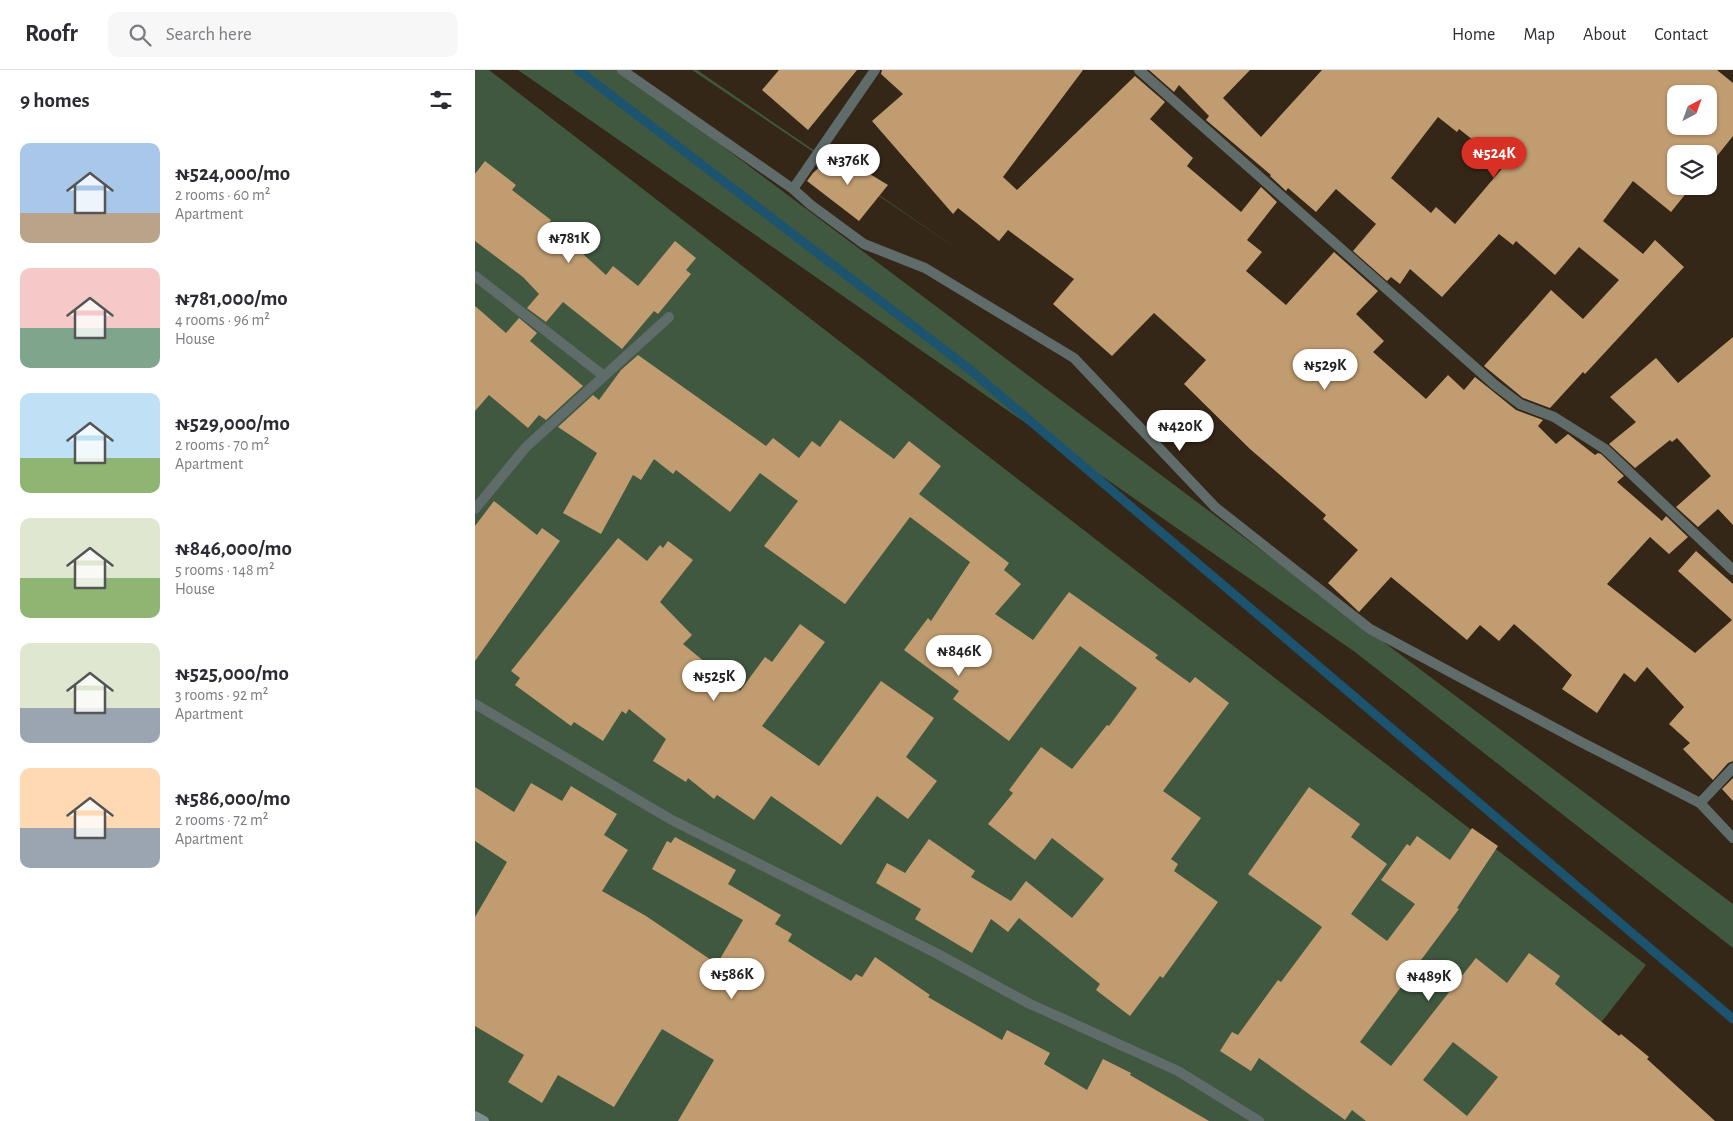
<!DOCTYPE html>
<html lang="en">
<head>
<meta charset="utf-8">
<style>
  :root { --surface:#fff; --page:#f7f7f7; --text:#2b2b33; --muted:#7c7c81; --line:#e1e1e2; --accent:#d93025 }
  body { margin:0; font-family:"Alegreya Sans",sans-serif; background:var(--page); color:var(--text); height:100vh; display:flex; flex-direction:column; font-size:19px; white-space:nowrap }
  * { box-sizing:border-box; margin:0 }
  p { font-size:16px; color:var(--muted) }
  .icon { flex:none; width:28px; height:28px; fill:none; stroke:currentColor; stroke-width:2; stroke-linecap:round; stroke-linejoin:round }
  .map { position:relative; flex:1; overflow:hidden }
  .drawer { display:flex; flex-direction:column; background:var(--surface); width:475px }
  .drawer>* { flex:none }
  .needle { width:32px; rotate:41deg }
  .controls { position:absolute; left:1192px; top:15px; display:grid; gap:10px }
  .controls a { display:grid; place-items:center; width:50px; height:50px; border-radius:10px; background:var(--surface); box-shadow:0 1px 4px #0004; font-size:25px }
  .price { position:absolute; translate:-50% -42px; padding:0 11px; border-radius:18px; background:#fff; color:#222; font-size:16px; line-height:32px; filter:drop-shadow(0 1px 2px #0008) }
  .price::after { content:''; position:absolute; left:50%; top:30px; width:15px; height:11px; margin-left:-8px; background:inherit; clip-path:polygon(0 0,100% 0,50% 100%) }
  .price.selected { background:var(--accent); color:#fff }
  ul { padding:0; list-style:none }
  li { display:flex; align-items:center; gap:15px; height:125px; padding:0 20px }
  li span { display:grid; place-items:center; flex:none; width:140px; height:100px; border-radius:10px; color:#555 }
  li>.icon { margin-inline-start:auto }
  span .icon { width:60px; height:60px; fill:#fffc; stroke-width:1 }
  li b { font-size:21px }
  h2 { display:flex; justify-content:space-between; align-items:center; height:60px; padding:0 20px; font-size:21px }
  header { display:flex; align-items:center; gap:30px; box-sizing:border-box; height:70px; padding:0 25px; background:var(--surface); border-bottom:1px solid var(--line) }
  header strong { font-size:24px }
  nav { display:flex; gap:28px; margin-inline-start:auto; font-size:18px }
  .search { width:350px; height:45px; background:var(--page); display:flex; align-items:center; gap:12px; box-sizing:border-box; padding:0 18px; border-radius:10px; color:var(--muted); font-size:19px }
  main { display:flex; flex:1; min-height:0 }
  .map>svg:first-child { display:block }
  .green { fill:#3f583f }
  .lines { fill:none; stroke-linecap:round; stroke-linejoin:round }
  .stream { stroke:#1c536f; stroke-width:9 }
  .building { fill:#c19c70; fill-rule:evenodd }
  .street { stroke:#606c69; stroke-width:10 }
  .secondary { stroke:#7d908d; stroke-width:10 }
</style>
</head>
<body>
<header>
<strong>Roofr</strong>
<div class="search"><svg class="icon" aria-label="search" viewBox="0 0 24 24"><circle cx="10" cy="10" r="6"/><path d="M15 15l6 6"/></svg>Search here</div>
<nav><a>Home</a><a>Map</a><a>About</a><a>Contact</a></nav>
</header>
<main>
<section class="drawer">
<h2>9 homes<svg class="icon" aria-label="filters" viewBox="0 0 24 24"><path d="M4 7h16M4 17h16"/><circle cx="9" cy="7" r="2"/><circle cx="15" cy="17" r="2"/></svg></h2>
<ul>
<li><span style="background:linear-gradient(#a9c7e8 70%,#b9a48a 0)"><svg class="icon" aria-label="home" viewBox="0 0 24 24"><path d="M3 11l9-7 9 7M6 9v11h12V9"/></svg></span><div><b>₦524,000/mo</b><p>2 rooms · 60 m²</p><p>Apartment</p></div></li>
<li><span style="background:linear-gradient(#f6c9c9 60%,#7fa58c 0)"><svg class="icon" aria-label="home" viewBox="0 0 24 24"><path d="M3 11l9-7 9 7M6 9v11h12V9"/></svg></span><div><b>₦781,000/mo</b><p>4 rooms · 96 m²</p><p>House</p></div></li>
<li><span style="background:linear-gradient(#bfe0f5 65%,#8fb573 0)"><svg class="icon" aria-label="home" viewBox="0 0 24 24"><path d="M3 11l9-7 9 7M6 9v11h12V9"/></svg></span><div><b>₦529,000/mo</b><p>2 rooms · 70 m²</p><p>Apartment</p></div></li>
<li><span style="background:linear-gradient(#dfe7d0 60%,#8fb573 0)"><svg class="icon" aria-label="home" viewBox="0 0 24 24"><path d="M3 11l9-7 9 7M6 9v11h12V9"/></svg></span><div><b>₦846,000/mo</b><p>5 rooms · 148 m²</p><p>House</p></div></li>
<li><span style="background:linear-gradient(#dfe7d0 65%,#9aa5b1 0)"><svg class="icon" aria-label="home" viewBox="0 0 24 24"><path d="M3 11l9-7 9 7M6 9v11h12V9"/></svg></span><div><b>₦525,000/mo</b><p>3 rooms · 92 m²</p><p>Apartment</p></div></li>
<li><span style="background:linear-gradient(#ffd9b3 60%,#9aa5b1 0)"><svg class="icon" aria-label="home" viewBox="0 0 24 24"><path d="M3 11l9-7 9 7M6 9v11h12V9"/></svg></span><div><b>₦586,000/mo</b><p>2 rooms · 72 m²</p><p>Apartment</p></div></li>
</ul>
</section>
<div class="map">
<svg width="1258" height="1051" viewBox="0 0 1258 1051">
  <rect width="100%" height="100%" fill="#352718"/>
  <!-- green -->
  <g class="green">
    <path d="M 0,0 L 14,0 L 1171,895 L 1049,1051 L 0,1051 Z"/>
    <path d="M 43,0 L 146,0 L 1258,834 L 1258,878 L 880,582 Z"/>
    <path d="M 217,0 L 222,0 L 484,180 Z"/>
  </g>
  <g class="lines">
    <!-- stream -->
    <path class="stream" d="M 103,0 L 493,298 L 1258,949"/>
  </g>
  <!-- building -->
  <g class="building">
    <path d="M 304,0 L 382,0 L 333,60 L 287,20 Z"/>
    <path d="M 407,0 L 608,0 L 528,107 L 542,120 L 660,6 L 690,32 L 675,49 L 718,88 L 712,96 L 766,142 L 786,117 L 802,132 L 772,170 L 787,182 L 771,201 L 811,235 L 859,182 L 903,221 L 881,244 L 909,271 L 898,282 L 951,329 L 973,305 L 989,320 L 1000,307 L 1041,340 L 1068,350 L 1063,356 L 1081,374 L 1093,364 L 1120,385 L 1123,383 L 1126,384 L 1149,406 L 1142,412 L 1187,451 L 1191,446 L 1213,467 L 1194,484 L 1175,467 L 1132,514 L 1220,583 L 1257,550 L 1203,501 L 1221,481 L 1258,514 L 1258,691 L 1253,693 L 1238,710 L 1208,679 L 1215,673 L 1194,654 L 1209,637 L 1172,597 L 1160,612 L 1149,603 L 1122,643 L 1087,619 L 1097,605 L 1039,554 L 1024,571 L 1005,555 L 992,570 L 916,507 L 884,542 L 882,540 L 853,513 L 883,480 L 848,449 L 851,445 L 775,379 L 709,314 L 731,290 L 679,243 L 637,286 L 578,234 L 599,209 L 533,160 L 524,171 L 483,138 L 478,144 L 397,51 L 428,24 L 406,4 Z"/>
    <path d="M 674,0 L 775,0 L 748,28 L 786,67 L 847,0 L 1242,0 L 1258,13 L 1258,66 L 1234,96 L 1234,84 L 1201,84 L 1201,116 L 1217,116 L 1196,142 L 1158,111 L 1128,151 L 1168,184 L 1180,170 L 1209,197 L 1110,304 L 1108,302 L 1075,338 L 1048,328 L 1009,296 L 1076,220 L 1108,249 L 1144,210 L 1104,177 L 1080,205 L 1041,171 L 1038,175 L 1024,164 L 967,227 L 935,199 L 925,214 L 916,207 L 912,211 L 878,181 L 901,154 L 861,119 L 841,142 L 813,118 L 811,121 L 795,106 L 796,105 L 731,50 L 734,46 L 704,15 L 699,22 ZM 1201,24 L 1234,24 L 1234,56 L 1201,56 ZM 963,47 L 982,62 L 984,59 L 1030,95 L 980,154 L 961,137 L 956,143 L 916,108 Z"/>
    <path d="M 360,83 L 413,115 L 384,151 L 332,111 L 338,103 Z"/>
    <path d="M 10,91 L 41,115 L 37,120 L 76,150 L 74,153 L 131,205 L 138,196 L 163,216 L 200,171 L 221,188 L 211,200 L 216,204 L 183,244 L 179,241 L 147,279 L 88,232 L 71,252 L 52,238 L 64,224 L 48,207 L 0,171 L 0,104 Z"/>
    <path d="M 0,236 L 31,263 L 44,248 L 62,263 L 55,271 L 108,316 L 71,350 L 64,345 L 53,358 L 14,325 L 0,341 Z"/>
    <path d="M 1258,267 L 1258,455 L 1243,439 L 1223,457 L 1201,437 L 1236,406 L 1202,368 L 1197,372 L 1195,370 L 1160,398 L 1134,374 L 1161,352 L 1135,327 L 1181,288 L 1203,313 Z"/>
    <path d="M 163,285 L 291,376 L 298,368 L 324,388 L 337,371 L 345,377 L 365,350 L 419,389 L 434,371 L 466,396 L 444,424 L 534,493 L 529,500 L 546,514 L 520,544 L 558,570 L 594,522 L 683,585 L 680,588 L 715,613 L 720,607 L 754,633 L 688,721 L 726,748 L 696,789 L 703,794 L 699,801 L 743,832 L 688,908 L 685,906 L 655,946 L 621,920 L 625,914 L 544,848 L 533,862 L 516,849 L 497,883 L 440,849 L 446,839 L 401,813 L 412,793 L 430,803 L 454,769 L 500,801 L 496,807 L 536,831 L 551,811 L 597,848 L 629,809 L 577,768 L 560,790 L 513,754 L 538,723 L 534,720 L 566,677 L 597,699 L 632,655 L 634,656 L 662,618 L 605,576 L 534,671 L 478,629 L 484,621 L 429,580 L 453,548 L 456,551 L 495,492 L 435,447 L 370,534 L 289,476 L 323,431 L 285,403 L 255,442 L 201,400 L 198,404 L 179,389 L 166,410 L 158,405 L 126,464 L 88,443 L 122,383 L 83,357 L 118,325 L 124,330 L 146,300 Z"/>
    <path d="M 19,431 L 62,465 L 67,458 L 85,471 L 0,591 L 0,456 Z"/>
    <path d="M 143,468 L 172,491 L 185,475 L 188,478 L 193,471 L 218,490 L 185,532 L 217,565 L 208,574 L 265,621 L 290,587 L 297,592 L 325,554 L 350,572 L 287,656 L 344,696 L 406,611 L 459,648 L 431,687 L 462,711 L 433,749 L 402,726 L 366,775 L 296,726 L 279,750 L 242,725 L 239,729 L 213,708 L 211,712 L 178,691 L 191,669 L 154,639 L 151,644 L 147,641 L 128,671 L 99,652 L 96,656 L 40,615 L 45,608 L 36,601 Z"/>
    <path d="M 1258,708 L 1258,731 L 1247,719 Z"/>
    <path d="M 56,713 L 87,731 L 96,716 L 142,744 L 129,765 L 153,780 L 127,821 L 171,846 L 242,894 L 268,850 L 177,799 L 192,771 L 196,773 L 200,767 L 261,800 L 253,814 L 306,845 L 300,854 L 317,864 L 313,871 L 376,911 L 381,904 L 387,907 L 400,887 L 455,925 L 453,927 L 527,970 L 532,960 L 575,983 L 569,994 L 612,1020 L 628,989 L 656,1003 L 655,1005 L 734,1051 L 203,1051 L 239,990 L 187,959 L 139,1037 L 83,1005 L 67,1033 L 33,1012 L 49,985 L 0,956 L 0,847 L 32,792 L 0,771 L 0,717 L 39,742 Z"/>
    <path d="M 834,717 L 885,754 L 876,767 L 912,794 L 876,844 L 912,871 L 940,834 L 906,810 L 932,774 L 935,776 L 942,766 L 975,790 L 997,758 L 1023,776 L 982,838 L 984,839 L 885,972 L 916,996 L 1001,888 L 1032,913 L 1054,883 L 1085,906 L 1080,914 L 1144,966 L 1146,964 L 1174,987 L 1172,989 L 1240,1051 L 891,1051 L 877,1040 L 870,1050 L 784,988 L 776,1001 L 745,981 L 757,962 L 763,965 L 803,910 L 806,912 L 847,857 L 773,804 ZM 978,972 L 1023,1007 L 992,1046 L 948,1010 Z"/>
  </g>
  <g class="lines">
    <!-- street -->
    <g class="street">
      <path d="M 147,0 L 318,119 L 336,135 L 389,174 L 450,198 L 599,288 L 740,437 L 895,559 L 1104,671 L 1225,733 L 1258,768"/>
      <path d="M 664,0 L 1020,315 L 1045,334 L 1079,347 L 1130,379 L 1258,500"/>
      <path d="M 318,119 L 400,0"/>
      <path d="M 0,206 L 129,306"/>
      <path d="M 0,439 L 51,377 L 194,247"/>
      <path d="M 0,634 L 195,749 L 459,882 L 553,933 L 703,1001 L 784,1051"/>
      <path d="M 1225,733 L 1258,698"/>
    </g>
    <!-- secondary -->
    <path class="secondary" d="M 0,1046 L 9,1051"/>
  </g>
</svg>
<div class="controls">
<a><svg class="needle" viewBox="-14 -14 28 28"><path d="M0-13l5 13h-10z" fill="#e53935"/><path d="M0 13l5-13h-10z" fill="#7c7c81"/></svg></a>
<a><svg class="icon" aria-label="layers" viewBox="0 0 24 24"><path d="M12 4l9 5-9 5-9-5zM3 14l9 5 9-5"/></svg></a>
</div>
<b class="price selected" style="left:1019px;top:109px">₦524K</b>
<b class="price" style="left:373px;top:116px">₦376K</b>
<b class="price" style="left:94px;top:194px">₦781K</b>
<b class="price" style="left:850px;top:321px">₦529K</b>
<b class="price" style="left:705px;top:382px">₦420K</b>
<b class="price" style="left:484px;top:607px">₦846K</b>
<b class="price" style="left:239px;top:632px">₦525K</b>
<b class="price" style="left:257px;top:930px">₦586K</b>
<b class="price" style="left:954px;top:932px">₦489K</b>
</div>
</main>
</body>
</html>
